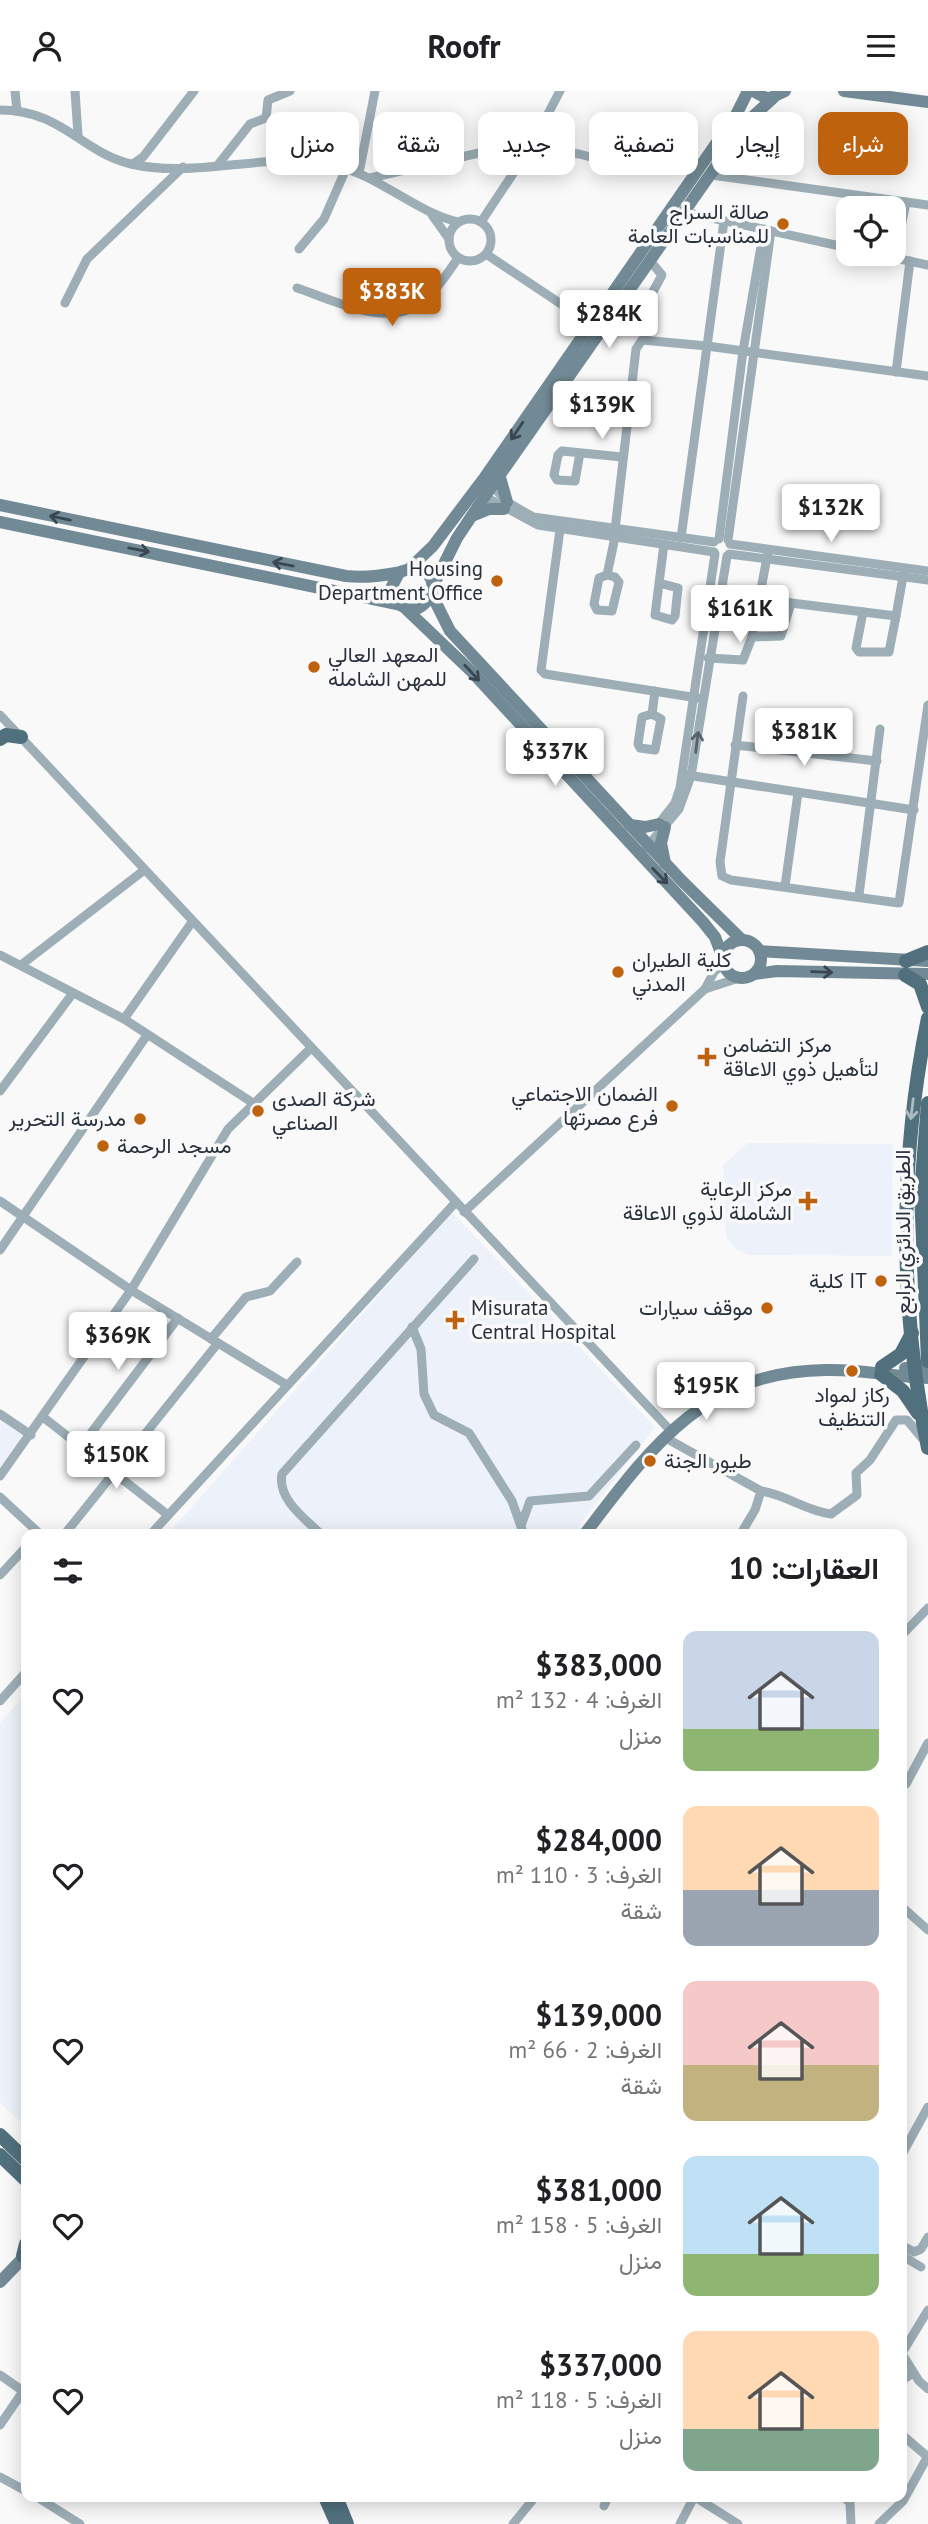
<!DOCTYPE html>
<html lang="ar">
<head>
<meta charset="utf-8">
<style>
  :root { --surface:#fff; --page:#f6f6f6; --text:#202124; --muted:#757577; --accent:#be620e }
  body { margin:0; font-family:"PT Sans",Vazirmatn,sans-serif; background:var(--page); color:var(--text); direction:rtl; height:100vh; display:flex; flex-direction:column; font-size:26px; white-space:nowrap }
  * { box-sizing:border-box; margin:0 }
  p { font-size:23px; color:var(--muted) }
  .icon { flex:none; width:38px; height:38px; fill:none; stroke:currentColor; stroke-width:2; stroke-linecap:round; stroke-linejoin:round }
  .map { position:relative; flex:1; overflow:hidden; direction:ltr }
  .sheet { position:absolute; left:21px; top:1438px; width:886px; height:973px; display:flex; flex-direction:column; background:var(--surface); border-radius:14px; box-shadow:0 4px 18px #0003; direction:rtl }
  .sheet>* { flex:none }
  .top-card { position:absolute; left:21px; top:21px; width:887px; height:63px; direction:rtl; display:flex; gap:14px }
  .fabs { position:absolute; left:836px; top:105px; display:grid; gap:14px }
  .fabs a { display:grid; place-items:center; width:70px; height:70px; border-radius:14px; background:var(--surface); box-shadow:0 4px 18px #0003; font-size:35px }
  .price { position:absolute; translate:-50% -60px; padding:0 16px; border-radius:7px; background:#fff; color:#222; font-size:23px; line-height:46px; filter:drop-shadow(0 2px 4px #0008) }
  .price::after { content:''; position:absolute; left:50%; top:42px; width:21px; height:16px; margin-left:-10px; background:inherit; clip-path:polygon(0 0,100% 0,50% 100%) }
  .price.on { background:var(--accent); color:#fff }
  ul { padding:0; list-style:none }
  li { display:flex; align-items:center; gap:21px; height:175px; padding:0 28px }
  li span { display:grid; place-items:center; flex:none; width:196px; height:140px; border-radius:14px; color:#555 }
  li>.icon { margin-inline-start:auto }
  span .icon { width:84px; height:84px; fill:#fffc; stroke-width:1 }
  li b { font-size:30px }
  h2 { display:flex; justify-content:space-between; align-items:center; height:84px; padding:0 28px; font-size:30px }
  .tag { padding:0 24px; border-radius:14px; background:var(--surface); box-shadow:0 4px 18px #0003; font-size:24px; line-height:63px }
  .tag.on { background:var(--accent); color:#fff }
  header { display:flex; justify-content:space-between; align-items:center; height:91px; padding:0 28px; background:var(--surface); font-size:32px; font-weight:700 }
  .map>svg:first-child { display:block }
  .built { fill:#edf2fa }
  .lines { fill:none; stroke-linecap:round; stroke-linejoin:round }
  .street { stroke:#9daeb6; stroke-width:9 }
  .secondary { stroke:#718a95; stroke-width:12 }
  .primary { stroke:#51707d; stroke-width:14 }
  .oneway { stroke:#3a4652 }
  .oneway2 { stroke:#57626d }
  .oneway3 { stroke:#adbbc1 }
  .poi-dot { fill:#be620e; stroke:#f9f9f9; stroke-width:2.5 }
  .labels { text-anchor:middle; stroke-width:7; stroke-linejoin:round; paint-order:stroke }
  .poi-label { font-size:21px; fill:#28303c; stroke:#f9f9f9; text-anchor:end }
  .street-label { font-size:21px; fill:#28303c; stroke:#f9f9f9 }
</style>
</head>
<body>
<header><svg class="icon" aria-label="menu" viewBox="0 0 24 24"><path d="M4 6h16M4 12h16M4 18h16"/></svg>Roofr<svg class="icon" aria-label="person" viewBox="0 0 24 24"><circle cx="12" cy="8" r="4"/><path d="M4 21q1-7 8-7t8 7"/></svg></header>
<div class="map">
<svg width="928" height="2433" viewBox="0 0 928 2433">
  <rect width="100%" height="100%" fill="#f9f9f9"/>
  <!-- built -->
  <g class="built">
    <path d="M 748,1052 L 893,1053 L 892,1165 L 749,1164 L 737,1159 L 726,1146 L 723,1074 Z"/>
    <path d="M 452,1121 L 655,1336 L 572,1444 L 167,1444 Z"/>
    <path d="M 0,1325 L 24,1342 L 0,1377 Z"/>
    <path d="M 26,1602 L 26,2035 L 0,2012 L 0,1633 Z"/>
  </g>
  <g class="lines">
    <!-- street -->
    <g class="street">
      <path d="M 15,0 L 17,20"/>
      <path d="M 75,0 L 78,44"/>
      <path d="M 0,19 C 62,19 81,61 131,73 C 197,88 267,60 333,74 C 379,84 413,120 458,131"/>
      <path d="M 133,73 L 143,66 L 194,0"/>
      <path d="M 217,75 L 250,33 L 266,27 L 268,9 L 290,0"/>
      <path d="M 359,82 L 375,0"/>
      <path d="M 711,84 L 928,114"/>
      <path d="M 370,87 L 492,59 L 530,57 L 579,63 L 641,79 L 676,75 L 697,80"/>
      <path d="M 684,121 L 849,157"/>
      <path d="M 432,124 L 449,148"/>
      <circle cx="470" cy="149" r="21"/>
      <path d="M 481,131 L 530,57 L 560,0"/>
      <path d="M 299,158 L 324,128 L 346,78"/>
      <path d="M 486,163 L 570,219"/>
      <path d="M 877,163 L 928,174"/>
      <path d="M 895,167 L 906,111"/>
      <path d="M 297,197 C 331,208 386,237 419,213 C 435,202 447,183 458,167"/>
      <path d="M 65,212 L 87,168 L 183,76"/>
      <path d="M 607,233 L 634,236"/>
      <path d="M 634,236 L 662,184 L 651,171"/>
      <path d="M 896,281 L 910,170"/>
      <path d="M 580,362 L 575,390 L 557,389 L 554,384 L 558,364 L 562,360 L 622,366"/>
      <path d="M 489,391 L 507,411 L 533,426 L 714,451"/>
      <path d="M 482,404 L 538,434 L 714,461"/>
      <path d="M 561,431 L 541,579 L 545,583 L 698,607"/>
      <path d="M 615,439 L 636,258 L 642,249 L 707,255 L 928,285"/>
      <path d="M 681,447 L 724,130"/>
      <path d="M 719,448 L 743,260 L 764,138"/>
      <path d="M 728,449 L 771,140"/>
      <path d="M 730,453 L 928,480"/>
      <path d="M 768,461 L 752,546 L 781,545 L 791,512"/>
      <path d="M 729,463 L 928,489"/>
      <path d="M 607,484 L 615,486 L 619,491 L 612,520 L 597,519 L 594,513 L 599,487 Z"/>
      <path d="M 607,484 L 615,446"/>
      <path d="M 659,492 L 678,497 L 675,525 L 672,529 L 655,524 L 664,453"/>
      <path d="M 759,508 L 896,525 L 904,480"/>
      <path d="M 863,521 L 856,557 L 859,561 L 889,561 L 896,525"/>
      <path d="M 708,567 L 743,569 L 752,546"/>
      <path d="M 743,605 L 720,771 L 722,785 L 731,789 L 899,812 L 928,614"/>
      <path d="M 652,623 L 661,628 L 655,659 L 640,657 L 638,653 L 642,626 Z"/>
      <path d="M 652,623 L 655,600"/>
      <path d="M 0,624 L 670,1339"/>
      <path d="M 735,654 L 877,670"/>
      <path d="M 687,684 L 914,719"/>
      <path d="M 657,735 L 675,712 L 680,697 L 715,463"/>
      <path d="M 646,757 L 679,718 L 691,685 L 727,465"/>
      <path d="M 785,795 L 798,702"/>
      <path d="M 859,804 L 880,638"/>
      <path d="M 0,864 L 124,928 L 253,1012"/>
      <path d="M 21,874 L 143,780"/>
      <path d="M 705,898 L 714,881 L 724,872"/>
      <path d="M 124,928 L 192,831"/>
      <path d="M 0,1000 L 73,902"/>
      <path d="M 0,1110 L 131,1199 L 287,1294"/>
      <path d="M 464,1121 L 705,898 L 739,887"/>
      <path d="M 0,1159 L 147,944"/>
      <path d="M 412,1236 L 421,1258 L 424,1303 L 434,1324 L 469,1342 L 512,1410 L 524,1444"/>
      <path d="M 211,1248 L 246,1206 L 270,1200 L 297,1171"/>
      <path d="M 0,1323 L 31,1344"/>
      <path d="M 43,1326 L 168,1424"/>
      <path d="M 664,1346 L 761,1400 L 755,1419 L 740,1444"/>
      <path d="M 82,1354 L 178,1227"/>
      <path d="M 0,1385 L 131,1199 L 228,1038 L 310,958"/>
      <path d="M 761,1400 C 787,1404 806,1420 831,1423 L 857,1404 L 856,1382 L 870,1369 L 896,1329 L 907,1329 L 922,1347"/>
      <path d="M 0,1406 L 41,1444"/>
      <path d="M 522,1432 L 530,1410 L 589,1405 L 636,1354"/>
      <path d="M 64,1444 L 218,1252"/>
      <path d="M 150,1444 L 455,1112"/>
      <path d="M 322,1444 C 305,1428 277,1408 282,1383 L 474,1168"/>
      <path d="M 562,1444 L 568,1444"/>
      <path d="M 0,1484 L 26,1456"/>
      <path d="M 901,1545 L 928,1517"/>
      <path d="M 0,1610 L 26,1581"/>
      <path d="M 906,1693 L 928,1652"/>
      <path d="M 901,1815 L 928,1839"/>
      <path d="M 901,2065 L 928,2016"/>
      <path d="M 901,2154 L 914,2161 L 921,2158 L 928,2146"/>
      <path d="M 901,2164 L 921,2176"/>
      <path d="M 901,2261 L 919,2290 L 928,2298"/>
      <path d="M 902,2262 L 928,2219"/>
      <path d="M 0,2284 L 23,2300"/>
      <path d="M 901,2290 L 913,2282"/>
      <path d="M 0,2334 L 26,2296"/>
      <path d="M 901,2343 L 928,2366"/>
      <path d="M 0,2386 L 26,2400"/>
      <path d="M 37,2406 L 80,2433"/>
      <path d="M 695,2406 L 738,2433"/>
      <path d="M 844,2406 L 850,2412 L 851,2433"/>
      <path d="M 604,2415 L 608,2406"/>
      <path d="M 513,2433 L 535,2406"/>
      <path d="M 680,2433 L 694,2406"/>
      <path d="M 879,2433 L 903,2410 L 928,2365"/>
    </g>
    <!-- secondary -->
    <g class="secondary">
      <path d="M 753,0 L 768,8 L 785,0"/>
      <path d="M 844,0 L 928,11"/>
      <path d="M 500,386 L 507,411"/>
      <path d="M 0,414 L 346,485 C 363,487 380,485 396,482 C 403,481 409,476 417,478 C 442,483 434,515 412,519 L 397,513 L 391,497 L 399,482"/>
      <path d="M 472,425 L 489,418 L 504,418"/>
      <path d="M 0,431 L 397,513"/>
      <path d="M 410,477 L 433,455 L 485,386 L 736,24 L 748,0"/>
      <path d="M 433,495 L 457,447 L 485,405 L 747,31 L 773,7"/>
      <path d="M 432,504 L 450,540 L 682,790 L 742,849"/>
      <path d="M 406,518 L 472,581 L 703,831 L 715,846 L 723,867"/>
      <path d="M 630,734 L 645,736 L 659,733"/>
      <path d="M 665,772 L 661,752 L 665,736"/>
      <circle cx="742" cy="868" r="19"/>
      <path d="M 759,860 L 928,870"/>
      <path d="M 754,883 L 777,880 L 928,883"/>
      <path d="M 905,1277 L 928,1277"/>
      <path d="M 584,1444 C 651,1356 705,1280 826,1279 C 861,1278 894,1286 928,1287"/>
      <path d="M 0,2191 L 26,2164"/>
    </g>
    <!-- primary -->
    <g class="primary">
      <path d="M 0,648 L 6,644 L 21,646"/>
      <path d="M 906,870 L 928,861"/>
      <path d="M 905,884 L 920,893 L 928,916"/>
      <path d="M 928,927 C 899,1067 899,1217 928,1357"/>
      <path d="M 928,1012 L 921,1101 L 928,1270"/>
      <path d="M 882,1276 L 901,1263 L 912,1242"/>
      <path d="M 881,1283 L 903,1300 L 918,1322"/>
      <path d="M 0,2044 L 26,2069"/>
      <path d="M 0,2064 L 26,2089"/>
      <path d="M 23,2165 L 26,2153"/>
      <path d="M 325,2406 L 337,2433"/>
      <path d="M 336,2406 L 347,2433"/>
    </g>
  </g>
  <!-- one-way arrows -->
  <defs><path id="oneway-shaft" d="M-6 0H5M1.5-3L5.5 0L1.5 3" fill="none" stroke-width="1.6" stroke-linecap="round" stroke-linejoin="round" transform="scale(1.75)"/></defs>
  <g class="oneway">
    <use href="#oneway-shaft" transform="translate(517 340) rotate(124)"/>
    <use href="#oneway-shaft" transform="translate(60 427) rotate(-168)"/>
    <use href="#oneway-shaft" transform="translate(139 459) rotate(11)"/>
    <use href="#oneway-shaft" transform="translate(283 473) rotate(-169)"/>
    <use href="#oneway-shaft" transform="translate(472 582) rotate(47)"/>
    <use href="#oneway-shaft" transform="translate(660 785) rotate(46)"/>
    <use href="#oneway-shaft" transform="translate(822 881) rotate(2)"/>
  </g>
  <use class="oneway2" href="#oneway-shaft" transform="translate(697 651) rotate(-83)"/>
  <use class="oneway3" href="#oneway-shaft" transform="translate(912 1018) rotate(97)"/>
  <!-- markers -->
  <g class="poi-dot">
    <circle cx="783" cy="133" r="7"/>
    <circle cx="497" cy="490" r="7"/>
    <circle cx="314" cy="576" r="7"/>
    <circle cx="618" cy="881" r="7"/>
    <path d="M703.5 955.5h7v7h7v7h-7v7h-7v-7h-7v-7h7z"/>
    <circle cx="672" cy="1015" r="7"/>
    <circle cx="258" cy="1020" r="7"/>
    <circle cx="140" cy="1028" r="7"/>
    <circle cx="103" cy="1055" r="7"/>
    <path d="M804.5 1099.5h7v7h7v7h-7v7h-7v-7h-7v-7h7z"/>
    <circle cx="881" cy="1190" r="7"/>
    <circle cx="767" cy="1217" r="7"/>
    <path d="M451.5 1218.5h7v7h7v7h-7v7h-7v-7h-7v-7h7z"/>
    <circle cx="852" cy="1280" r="7"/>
    <circle cx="650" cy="1370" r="7"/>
  </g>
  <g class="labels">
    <!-- poi labels -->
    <g class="poi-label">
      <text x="769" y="128">صالة السراج<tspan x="769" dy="24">للمناسبات العامة</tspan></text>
      <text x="483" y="485">Housing<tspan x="483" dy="24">Department Office</tspan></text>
      <text x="328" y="571" text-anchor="start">المعهد العالي<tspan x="328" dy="24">للمهن الشامله</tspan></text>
      <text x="632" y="876" text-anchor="start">كلية الطيران<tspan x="632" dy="24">المدني</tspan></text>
      <text x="723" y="961" text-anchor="start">مركز التضامن<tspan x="723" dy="24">لتأهيل ذوي الاعاقة</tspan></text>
      <text x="658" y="1010">الضمان الاجتماعي<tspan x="658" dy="24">فرع مصرتها</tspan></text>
      <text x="272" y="1015" text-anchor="start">شركة الصدى<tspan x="272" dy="24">الصناعي</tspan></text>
      <text x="126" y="1035">مدرسة التحرير</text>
      <text x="117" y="1062" text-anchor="start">مسجد الرحمة</text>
      <text x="792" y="1105">مركز الرعاية<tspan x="792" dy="24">الشاملة لذوي الاعاقة</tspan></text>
      <text x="867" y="1197">كلية IT</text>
      <text x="471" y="1224" text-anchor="start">Misurata<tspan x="471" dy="24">Central Hospital</tspan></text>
      <text x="753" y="1224">موقف سيارات</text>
      <text x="852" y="1311" text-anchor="middle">ركاز لمواد<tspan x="852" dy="24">التنظيف</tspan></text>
      <text x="664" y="1377" text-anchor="start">طيور الجنة</text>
    </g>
    <!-- street labels -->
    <g class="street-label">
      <text transform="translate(903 1141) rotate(-90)" y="7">الطريق الدائري الرابع</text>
    </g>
  </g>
</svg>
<div class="fabs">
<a><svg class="icon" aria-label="locate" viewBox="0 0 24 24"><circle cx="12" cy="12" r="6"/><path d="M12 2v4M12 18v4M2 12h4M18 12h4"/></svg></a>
</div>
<b class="price on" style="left:392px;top:237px">$383K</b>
<b class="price" style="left:609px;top:259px">$284K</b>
<b class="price" style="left:602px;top:350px">$139K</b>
<b class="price" style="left:831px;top:453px">$132K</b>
<b class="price" style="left:740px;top:554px">$161K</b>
<b class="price" style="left:804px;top:677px">$381K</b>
<b class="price" style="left:555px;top:697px">$337K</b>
<b class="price" style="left:118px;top:1281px">$369K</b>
<b class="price" style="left:706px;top:1331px">$195K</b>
<b class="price" style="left:116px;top:1400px">$150K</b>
<div class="top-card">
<a class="tag on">شراء</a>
<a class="tag">إيجار</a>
<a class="tag">تصفية</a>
<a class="tag">جديد</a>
<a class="tag">شقة</a>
<a class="tag">منزل</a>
</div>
<section class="sheet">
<h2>العقارات: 10<svg class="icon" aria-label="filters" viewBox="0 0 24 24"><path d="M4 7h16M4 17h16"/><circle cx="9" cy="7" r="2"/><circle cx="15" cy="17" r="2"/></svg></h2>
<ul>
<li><span style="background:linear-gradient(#c9d6e8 70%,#8fb573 0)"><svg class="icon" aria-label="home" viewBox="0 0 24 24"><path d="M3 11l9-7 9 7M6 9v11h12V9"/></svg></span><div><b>$383,000</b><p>الغرف: 4 · 132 m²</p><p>منزل</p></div><svg class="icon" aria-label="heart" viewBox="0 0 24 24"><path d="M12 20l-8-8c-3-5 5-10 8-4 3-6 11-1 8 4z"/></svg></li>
<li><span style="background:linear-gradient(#ffd9b3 60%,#9aa5b1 0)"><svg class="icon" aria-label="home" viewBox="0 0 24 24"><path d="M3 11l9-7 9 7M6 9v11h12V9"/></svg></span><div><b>$284,000</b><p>الغرف: 3 · 110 m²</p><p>شقة</p></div><svg class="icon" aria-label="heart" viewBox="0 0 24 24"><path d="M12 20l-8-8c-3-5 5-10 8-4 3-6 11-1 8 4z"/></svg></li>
<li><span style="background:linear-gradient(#f6c9c9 60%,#c2b280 0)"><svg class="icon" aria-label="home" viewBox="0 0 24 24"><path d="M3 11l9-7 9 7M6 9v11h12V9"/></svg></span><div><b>$139,000</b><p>الغرف: 2 · 66 m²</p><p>شقة</p></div><svg class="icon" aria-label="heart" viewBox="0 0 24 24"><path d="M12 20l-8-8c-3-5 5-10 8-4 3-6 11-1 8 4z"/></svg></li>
<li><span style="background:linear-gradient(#bfe0f5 70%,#8fb573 0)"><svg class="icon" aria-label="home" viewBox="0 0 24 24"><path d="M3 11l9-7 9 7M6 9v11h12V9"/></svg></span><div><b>$381,000</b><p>الغرف: 5 · 158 m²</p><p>منزل</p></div><svg class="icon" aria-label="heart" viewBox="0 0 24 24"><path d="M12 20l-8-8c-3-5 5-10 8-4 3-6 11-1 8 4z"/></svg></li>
<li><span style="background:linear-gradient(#ffd9b3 70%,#7fa58c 0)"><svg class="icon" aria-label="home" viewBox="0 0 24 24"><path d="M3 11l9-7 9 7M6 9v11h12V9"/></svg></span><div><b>$337,000</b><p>الغرف: 5 · 118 m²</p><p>منزل</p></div><svg class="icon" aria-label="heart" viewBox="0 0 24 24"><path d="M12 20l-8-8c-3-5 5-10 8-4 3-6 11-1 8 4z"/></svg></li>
</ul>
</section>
</div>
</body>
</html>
